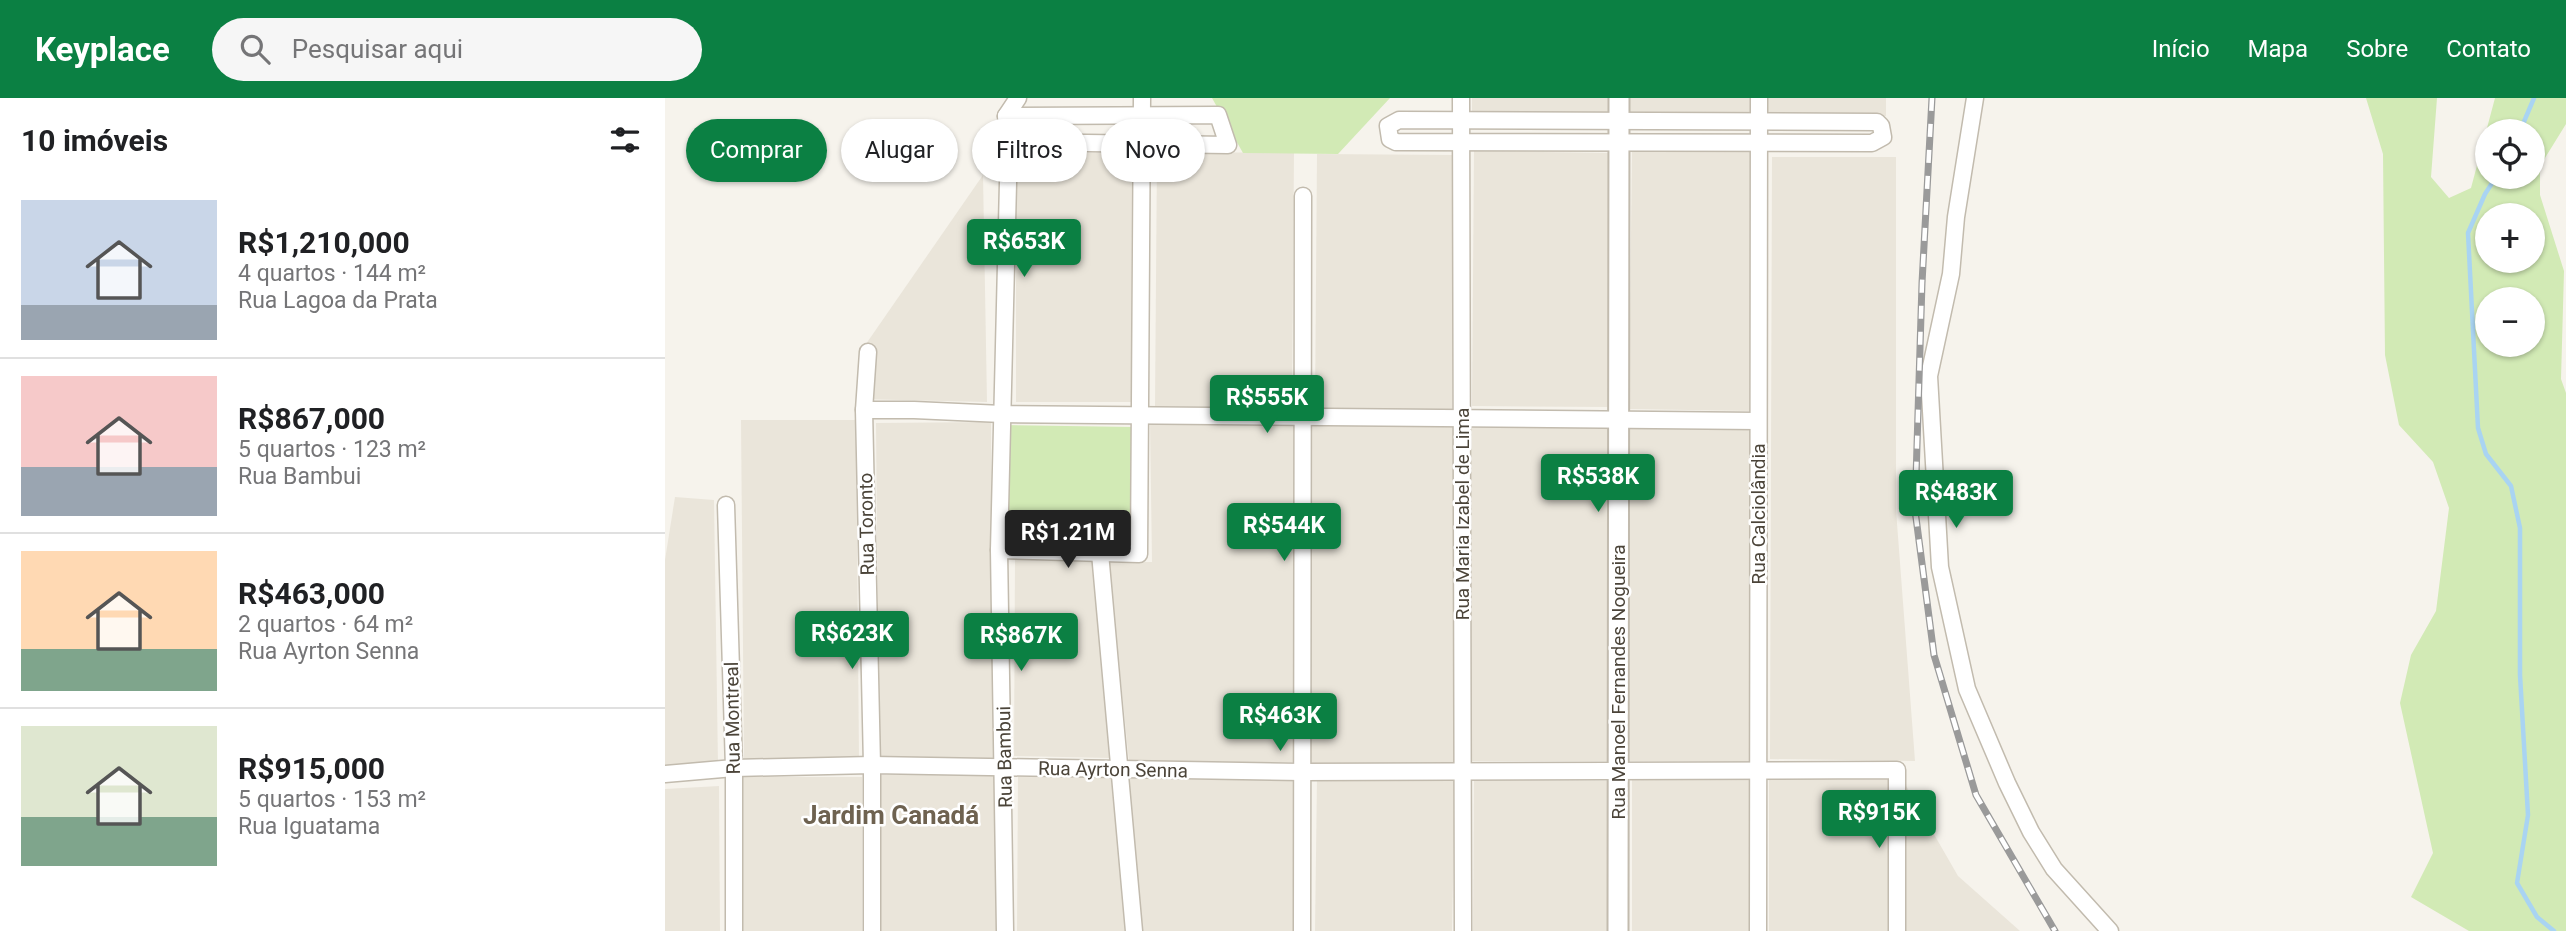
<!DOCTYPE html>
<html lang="pt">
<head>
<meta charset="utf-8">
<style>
  :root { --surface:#fff; --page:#f6f6f6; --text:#202124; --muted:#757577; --line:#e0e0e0; --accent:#0b8043 }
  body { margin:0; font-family:Roboto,sans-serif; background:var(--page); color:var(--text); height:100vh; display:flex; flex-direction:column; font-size:26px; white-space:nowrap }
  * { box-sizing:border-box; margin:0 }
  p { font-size:23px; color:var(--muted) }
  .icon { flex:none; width:38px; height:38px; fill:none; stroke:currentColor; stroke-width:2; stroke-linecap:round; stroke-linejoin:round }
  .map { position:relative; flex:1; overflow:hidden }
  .details { display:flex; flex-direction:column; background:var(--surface); width:665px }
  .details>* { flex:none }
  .guide { position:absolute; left:21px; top:21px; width:665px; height:63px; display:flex; gap:14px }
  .fabs { position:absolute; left:1810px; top:21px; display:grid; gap:14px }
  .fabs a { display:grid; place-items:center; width:70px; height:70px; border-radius:50%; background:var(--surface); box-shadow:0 2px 5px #0004; font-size:35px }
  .price { position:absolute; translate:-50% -60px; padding:0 16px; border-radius:7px; background:var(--accent); color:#fff; font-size:23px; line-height:46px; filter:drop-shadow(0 2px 4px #0008) }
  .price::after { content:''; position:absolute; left:50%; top:42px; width:21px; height:16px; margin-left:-10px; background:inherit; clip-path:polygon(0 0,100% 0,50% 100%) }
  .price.on { background:#222; color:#fff }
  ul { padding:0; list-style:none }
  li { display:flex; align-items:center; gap:21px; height:175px; padding:0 21px }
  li+li { border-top:2px solid var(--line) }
  li span { display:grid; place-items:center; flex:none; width:196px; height:140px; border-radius:0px; color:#555 }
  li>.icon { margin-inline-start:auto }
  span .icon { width:84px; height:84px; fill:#fffc; stroke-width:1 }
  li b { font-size:30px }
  h2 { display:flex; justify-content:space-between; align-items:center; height:84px; padding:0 21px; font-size:30px }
  .chip { padding:0 24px; border-radius:32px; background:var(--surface); box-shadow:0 2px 5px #0004; font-size:24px; line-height:63px }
  .chip.on { background:var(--accent); color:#fff }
  header { display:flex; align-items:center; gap:42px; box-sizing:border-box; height:98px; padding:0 35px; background:var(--accent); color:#fff }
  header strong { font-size:33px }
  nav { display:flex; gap:38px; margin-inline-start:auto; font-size:24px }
  .search { width:490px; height:63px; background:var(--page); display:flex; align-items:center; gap:18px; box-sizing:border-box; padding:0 24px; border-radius:38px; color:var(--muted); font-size:26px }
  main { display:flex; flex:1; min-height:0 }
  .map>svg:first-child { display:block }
  .residential { fill:#eae5da }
  .green { fill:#d2eab5; fill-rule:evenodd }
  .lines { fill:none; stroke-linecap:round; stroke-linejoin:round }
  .stream { stroke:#a9d4f2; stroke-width:4.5 }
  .minor-casing { stroke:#c2bbae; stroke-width:19 }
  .tertiary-casing { stroke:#c2bbae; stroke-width:23 }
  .minor { stroke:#fff; stroke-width:16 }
  .tertiary { stroke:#fff; stroke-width:19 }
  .rail-casing { stroke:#9a9a9a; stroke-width:7 }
  .rail { stroke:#fff; stroke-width:4.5; stroke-dasharray:13; stroke-linecap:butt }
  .labels { text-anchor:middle; stroke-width:5; stroke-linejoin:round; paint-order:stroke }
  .street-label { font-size:19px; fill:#4b4439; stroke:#fff }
  .district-label { font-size:26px; font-weight:bold; fill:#6e6250; stroke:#fff }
</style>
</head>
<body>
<header>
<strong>Keyplace</strong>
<div class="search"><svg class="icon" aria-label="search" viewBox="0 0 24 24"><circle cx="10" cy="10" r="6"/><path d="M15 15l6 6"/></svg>Pesquisar aqui</div>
<nav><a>Início</a><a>Mapa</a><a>Sobre</a><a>Contato</a></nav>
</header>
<main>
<section class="details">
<h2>10 imóveis<svg class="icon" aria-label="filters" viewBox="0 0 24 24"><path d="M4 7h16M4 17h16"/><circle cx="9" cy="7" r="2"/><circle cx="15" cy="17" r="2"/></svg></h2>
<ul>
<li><span style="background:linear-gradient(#c9d6e8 75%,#9aa5b1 0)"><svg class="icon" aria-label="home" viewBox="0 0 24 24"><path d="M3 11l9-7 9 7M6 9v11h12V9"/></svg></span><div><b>R$1,210,000</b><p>4 quartos · 144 m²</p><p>Rua Lagoa da Prata</p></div></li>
<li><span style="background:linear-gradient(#f6c9c9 65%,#9aa5b1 0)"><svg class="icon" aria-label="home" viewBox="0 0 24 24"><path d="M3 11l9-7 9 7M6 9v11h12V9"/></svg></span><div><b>R$867,000</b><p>5 quartos · 123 m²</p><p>Rua Bambui</p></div></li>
<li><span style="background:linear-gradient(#ffd9b3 70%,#7fa58c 0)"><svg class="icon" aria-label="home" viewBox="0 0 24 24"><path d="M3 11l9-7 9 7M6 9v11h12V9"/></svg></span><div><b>R$463,000</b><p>2 quartos · 64 m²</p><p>Rua Ayrton Senna</p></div></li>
<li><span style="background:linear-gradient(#dfe7d0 65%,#7fa58c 0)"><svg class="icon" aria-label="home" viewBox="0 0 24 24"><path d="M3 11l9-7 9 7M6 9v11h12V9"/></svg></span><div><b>R$915,000</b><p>5 quartos · 153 m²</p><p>Rua Iguatama</p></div></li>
</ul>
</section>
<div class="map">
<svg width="1901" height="833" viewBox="0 0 1901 833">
  <rect width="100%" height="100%" fill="#f6f3ec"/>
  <!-- residential -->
  <g class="residential">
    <rect x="807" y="0" width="136" height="17"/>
    <rect x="959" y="0" width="129" height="19"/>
    <rect x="1101" y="0" width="120" height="18"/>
    <path d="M 967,51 L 1087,53 L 1084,313 L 964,311 Z"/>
    <path d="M 809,53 L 947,55 L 945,309 L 807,308 Z"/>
    <path d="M 492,54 L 629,55 L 627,310 L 490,308 Z"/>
    <path d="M 351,55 L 467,55 L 466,304 L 351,304 Z"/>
    <path d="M 652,56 L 789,57 L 787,312 L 650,310 Z"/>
    <path d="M 1107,59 L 1231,59 L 1231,412 L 1250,663 L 1105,661 Z"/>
    <path d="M 318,77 L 322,304 L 192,301 L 201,246 Z"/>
    <path d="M 76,322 L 191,322 L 194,660 L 79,661 Z"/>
    <path d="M 485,323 L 632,326 L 631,664 L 464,664 L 444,464 L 487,464 Z"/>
    <path d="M 326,324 L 328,663 L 214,663 L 211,325 Z"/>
    <path d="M 644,325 L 792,325 L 793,666 L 645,666 Z"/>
    <path d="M 804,326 L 948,326 L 949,663 L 805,663 Z"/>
    <path d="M 1087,329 L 1088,663 L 965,663 L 964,330 Z"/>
    <path d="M 10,399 L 49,402 L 53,667 L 0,669 L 0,462 Z"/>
    <path d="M 350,461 L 430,464 L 445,660 L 349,658 Z"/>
    <path d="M 215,677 L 334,677 L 335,833 L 216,833 Z"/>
    <rect x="78" y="679" width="119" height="154"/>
    <path d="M 353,679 L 447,680 L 463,833 L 352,833 Z"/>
    <path d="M 652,680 L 790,682 L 787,833 L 650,833 Z"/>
    <rect x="967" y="680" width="119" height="153"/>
    <path d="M 463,681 L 628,682 L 628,833 L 478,833 Z"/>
    <path d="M 1104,681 L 1224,682 L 1224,833 L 1104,833 Z"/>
    <path d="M 809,682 L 947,683 L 946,833 L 808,833 Z"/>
    <path d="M 1240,686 L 1293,778 L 1355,833 L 1238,833 Z"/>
    <path d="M 54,688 L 55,833 L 0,833 L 0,691 Z"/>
  </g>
  <!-- green -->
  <g class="green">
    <path d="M 547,0 L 725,0 L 673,56 L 578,55 Z"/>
    <path d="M 1701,0 L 1772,0 L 1766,79 L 1784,100 L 1806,90 L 1830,0 L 1901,0 L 1901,26 L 1875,68 L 1875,97 L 1899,173 L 1896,281 L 1901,295 L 1901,833 L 1804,833 L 1746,799 L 1768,755 L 1735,605 L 1746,557 L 1771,513 L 1784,410 L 1768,364 L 1734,327 L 1720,257 L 1718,56 ZM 1867,33 L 1867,79 L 1822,79 L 1822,33 ZM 1867,117 L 1867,163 L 1822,163 L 1822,117 ZM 1867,201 L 1867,247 L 1822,247 L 1822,201 Z"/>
    <path d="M 341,327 L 468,329 L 467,446 L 340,444 Z"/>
  </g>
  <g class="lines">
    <!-- stream -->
    <g class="stream">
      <path d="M 1855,33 L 1869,0"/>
      <path d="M 1831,79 L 1820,96 L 1803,135 L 1813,330 L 1821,356 L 1846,388 L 1855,430 L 1855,577 L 1863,717 L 1852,785 L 1872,819 L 1889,833"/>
    </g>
    <defs>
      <g id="minor">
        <path d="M 796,0 L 798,833"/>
        <path d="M 1310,0 L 1291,119 L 1286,176 L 1264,278 L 1275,469 L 1302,591 L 1342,685 L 1366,734 L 1389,771 L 1445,833"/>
        <path d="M 341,18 L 553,17 L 563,47 L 344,44"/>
        <path d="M 734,22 L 1212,24 L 1216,28 L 1218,39 L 1207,45 L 731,44 L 725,41 L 723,28 Z"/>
        <path d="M 203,254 L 199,312 L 249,312 L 337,316 L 1093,323"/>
        <path d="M 199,312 L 207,667 L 207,833"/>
        <path d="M 61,407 L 69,670 L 69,833"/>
        <path d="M 334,452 L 474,456 L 477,0"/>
        <path d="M 435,455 L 469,833"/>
        <path d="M 0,676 L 69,670 L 207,667 L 637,674 L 1232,672 L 1232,833"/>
        <path d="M 340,833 L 334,452 L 344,44 L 341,18 L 353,0"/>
        <path d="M 637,833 L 638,98"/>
        <path d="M 1093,833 L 1094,0"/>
      </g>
      <path id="tertiary" d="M 953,833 L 954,0"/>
    </defs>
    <!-- minor casing -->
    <use href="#minor" class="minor-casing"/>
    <!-- tertiary casing -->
    <use href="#tertiary" class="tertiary-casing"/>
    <!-- minor -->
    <use href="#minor" class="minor"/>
    <!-- tertiary -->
    <use href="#tertiary" class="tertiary"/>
    <defs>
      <path id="rail" d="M 1267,0 L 1257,185 L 1250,412 L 1269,557 L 1311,697 L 1390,833"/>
    </defs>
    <!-- rail casing -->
    <use href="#rail" class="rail-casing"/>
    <!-- rail -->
    <use href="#rail" class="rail"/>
  </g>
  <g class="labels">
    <!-- street labels -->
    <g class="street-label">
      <text transform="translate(797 416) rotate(-90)" y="7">Rua Maria Izabel de Lima</text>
      <text transform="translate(1093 416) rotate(-90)" y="7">Rua Calciolândia</text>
      <text transform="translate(201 426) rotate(-91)" y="7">Rua Toronto</text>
      <text transform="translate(953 584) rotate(-90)" y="7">Rua Manoel Fernandes Nogueira</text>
      <text transform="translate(67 620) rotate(-91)" y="7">Rua Montreal</text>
      <text transform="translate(339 659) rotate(-91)" y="7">Rua Bambui</text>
      <text transform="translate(448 671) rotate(1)" y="7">Rua Ayrton Senna</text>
    </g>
    <!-- district labels -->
    <g class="district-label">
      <text x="226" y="726">Jardim Canadá</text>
    </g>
  </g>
</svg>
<div class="fabs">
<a><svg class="icon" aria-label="locate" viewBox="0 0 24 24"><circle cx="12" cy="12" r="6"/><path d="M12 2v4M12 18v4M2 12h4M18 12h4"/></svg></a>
<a>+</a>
<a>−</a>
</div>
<b class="price" style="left:359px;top:181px">R$653K</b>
<b class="price" style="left:602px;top:337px">R$555K</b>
<b class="price" style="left:933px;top:416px">R$538K</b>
<b class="price" style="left:1291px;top:432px">R$483K</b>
<b class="price" style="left:619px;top:465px">R$544K</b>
<b class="price on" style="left:403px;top:472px">R$1.21M</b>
<b class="price" style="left:187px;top:573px">R$623K</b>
<b class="price" style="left:356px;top:575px">R$867K</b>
<b class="price" style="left:615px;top:655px">R$463K</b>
<b class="price" style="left:1214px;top:752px">R$915K</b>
<div class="guide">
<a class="chip on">Comprar</a>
<a class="chip">Alugar</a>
<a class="chip">Filtros</a>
<a class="chip">Novo</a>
</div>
</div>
</main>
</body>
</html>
